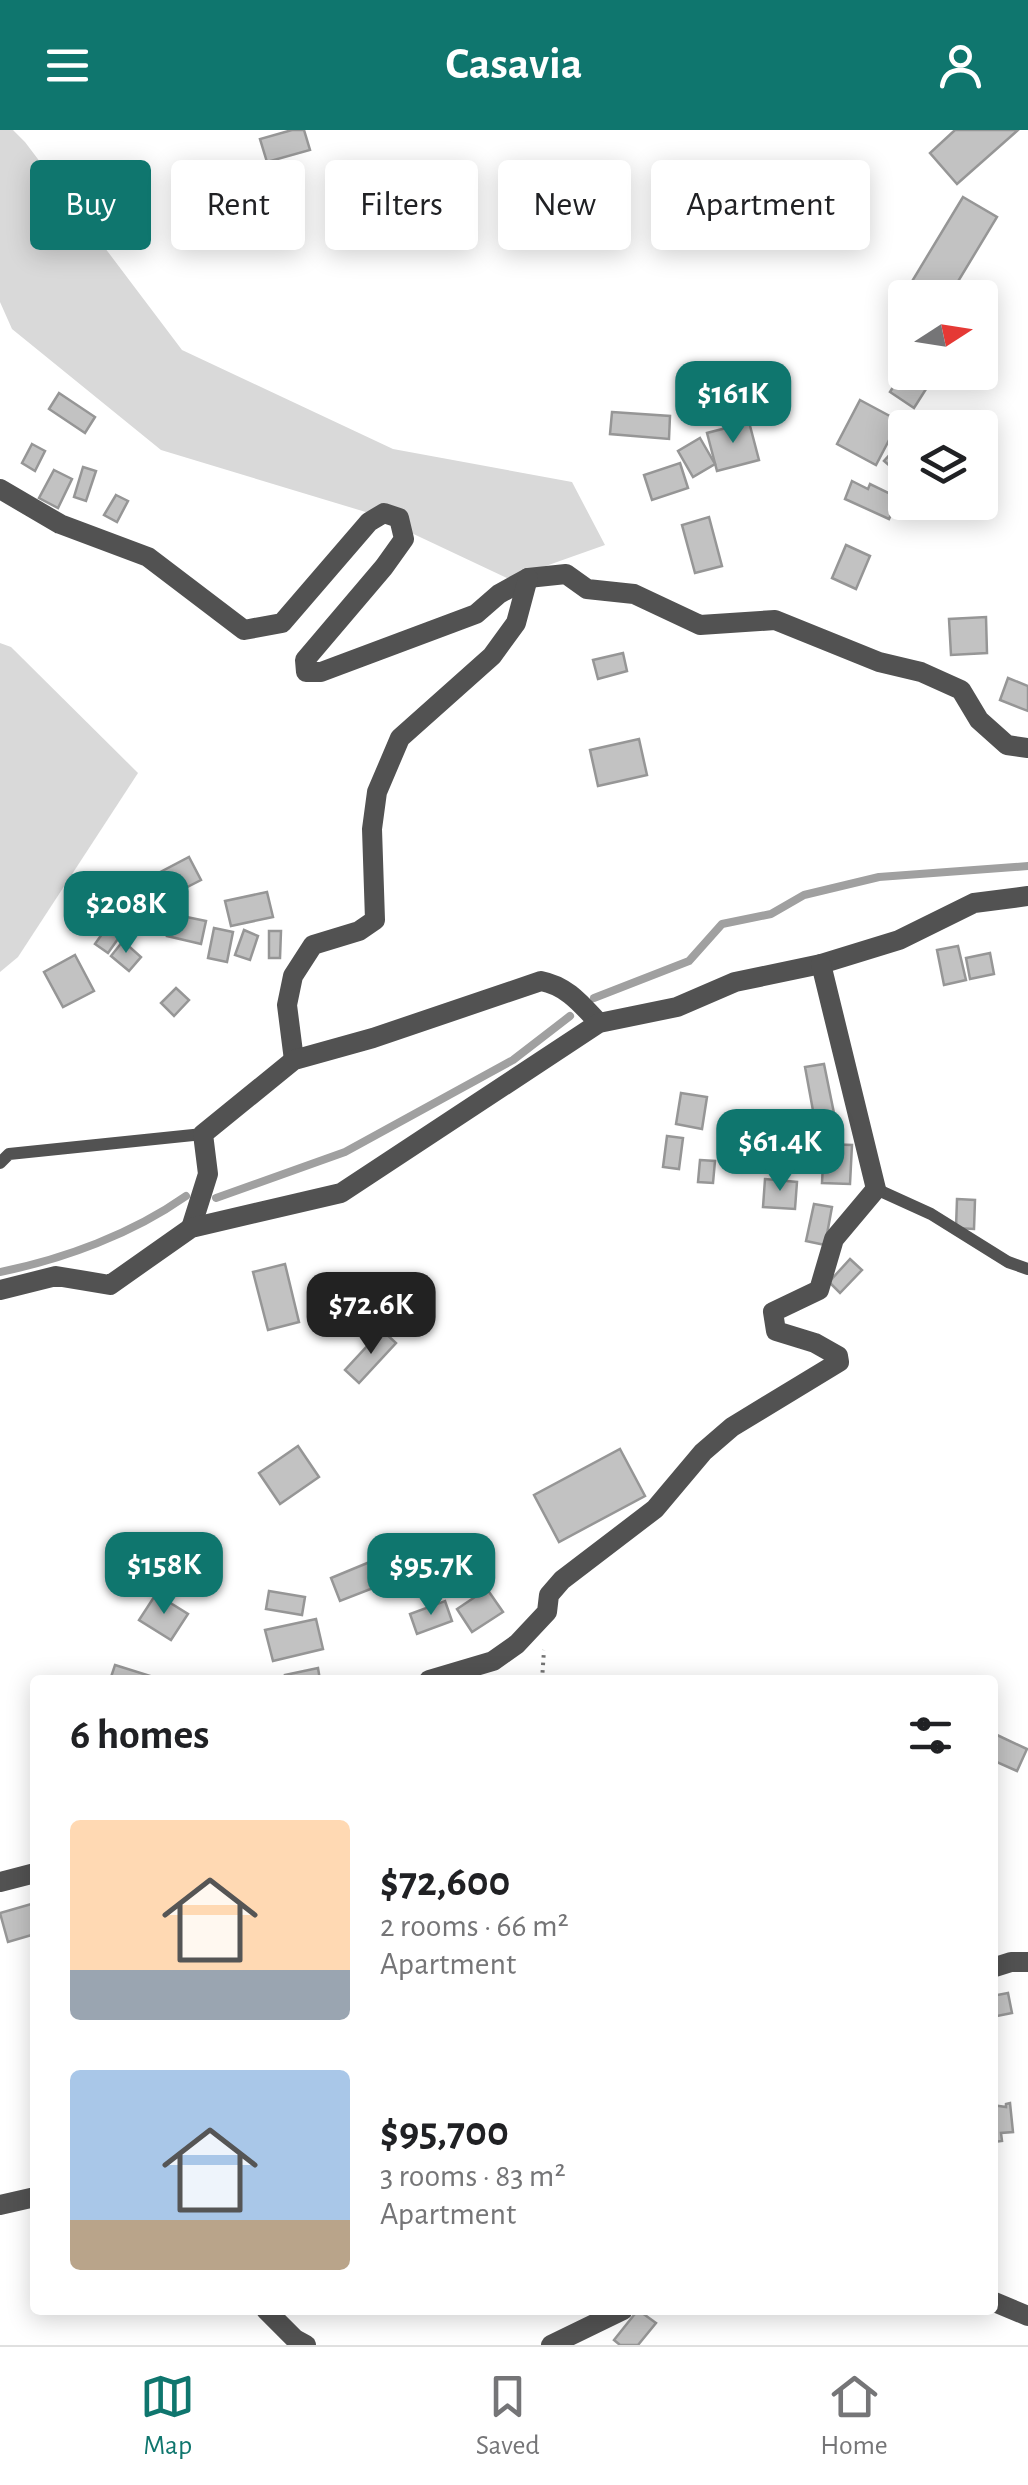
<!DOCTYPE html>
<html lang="en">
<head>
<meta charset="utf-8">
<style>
  :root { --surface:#fff; --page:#f6f6f6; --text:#202124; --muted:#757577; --line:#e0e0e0; --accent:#0f766e }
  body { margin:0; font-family:"Alegreya Sans",sans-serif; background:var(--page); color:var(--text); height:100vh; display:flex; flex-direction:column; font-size:38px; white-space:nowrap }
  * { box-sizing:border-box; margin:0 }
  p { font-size:32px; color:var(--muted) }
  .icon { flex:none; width:55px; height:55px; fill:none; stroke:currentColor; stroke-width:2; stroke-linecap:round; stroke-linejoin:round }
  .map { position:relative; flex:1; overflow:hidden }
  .sheet { position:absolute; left:30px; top:1545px; width:968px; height:640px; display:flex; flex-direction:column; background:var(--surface); border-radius:10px; box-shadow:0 5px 25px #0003 }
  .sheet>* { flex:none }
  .guide { position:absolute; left:30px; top:30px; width:970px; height:90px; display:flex; gap:20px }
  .needle { width:65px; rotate:78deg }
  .buttons { position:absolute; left:888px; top:150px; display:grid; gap:20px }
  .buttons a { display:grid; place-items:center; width:110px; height:110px; border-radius:10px; background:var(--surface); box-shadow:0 5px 25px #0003; font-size:50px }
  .price { position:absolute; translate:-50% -85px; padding:0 22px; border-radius:20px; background:var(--accent); color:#fff; font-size:32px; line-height:65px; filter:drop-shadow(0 2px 5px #0008) }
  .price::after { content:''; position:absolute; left:50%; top:60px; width:30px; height:22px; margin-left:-15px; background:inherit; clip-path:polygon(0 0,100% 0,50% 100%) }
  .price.selected { background:#222; color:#fff }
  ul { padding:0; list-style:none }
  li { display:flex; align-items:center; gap:30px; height:250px; padding:0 40px }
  li span { display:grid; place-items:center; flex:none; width:280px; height:200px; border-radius:10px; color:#555 }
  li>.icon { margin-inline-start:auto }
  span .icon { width:120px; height:120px; fill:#fffc; stroke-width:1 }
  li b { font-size:42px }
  h2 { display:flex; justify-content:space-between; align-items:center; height:120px; padding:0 40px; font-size:42px }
  .pill { padding:0 35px; border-radius:10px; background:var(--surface); box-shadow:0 5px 25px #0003; font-size:35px; line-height:90px }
  .pill.selected { background:var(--accent); color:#fff }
  header { display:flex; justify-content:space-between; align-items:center; height:130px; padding:0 40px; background:var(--accent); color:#fff; font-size:45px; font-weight:700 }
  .tabs { display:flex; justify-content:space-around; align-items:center; height:140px; border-top:2px solid var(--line); background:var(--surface); font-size:28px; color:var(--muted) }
  .tabs a { display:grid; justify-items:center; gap:5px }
  .tabs .selected { color:var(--accent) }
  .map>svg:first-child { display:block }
  .green { fill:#d9d9d9 }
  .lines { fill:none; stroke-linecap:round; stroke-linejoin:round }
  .stream { stroke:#a0a0a0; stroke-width:8 }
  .building { fill:#c2c2c2; stroke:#969696; stroke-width:2.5 }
  .path { stroke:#747474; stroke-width:4; stroke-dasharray:2.5 5; stroke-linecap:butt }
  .service { stroke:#525252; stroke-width:12 }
  .minor { stroke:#525252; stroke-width:20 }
</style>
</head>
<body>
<header><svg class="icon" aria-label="menu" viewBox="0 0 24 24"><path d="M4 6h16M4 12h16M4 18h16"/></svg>Casavia<svg class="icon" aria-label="person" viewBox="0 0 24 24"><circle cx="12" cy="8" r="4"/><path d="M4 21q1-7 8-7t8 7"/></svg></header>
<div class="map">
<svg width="1028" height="2215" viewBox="0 0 1028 2215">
  <rect width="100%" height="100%" fill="#fff"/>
  <!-- green -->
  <g class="green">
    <path d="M 0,0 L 13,0 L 25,12 L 182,220 L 393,319 L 572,352 L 605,415 L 509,449 L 369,383 L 161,320 L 12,199 L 0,172 Z"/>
    <path d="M 0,513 L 11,517 L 138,643 L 18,827 L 0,842 Z"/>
  </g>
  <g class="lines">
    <!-- stream -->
    <g class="stream">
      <path d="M 594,868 L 689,831 L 722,794 L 771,784 L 804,765 L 879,747 L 1028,736"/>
      <path d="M 216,1068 L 345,1022 L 513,930 L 570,886"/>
      <path d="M 0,1142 C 64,1129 132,1104 186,1066"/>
    </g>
  </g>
  <!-- building -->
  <g class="building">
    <path d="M 292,0 L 304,0 L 310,20 L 267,32 L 260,9 Z"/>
    <path d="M 955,0 L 1018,0 L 957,54 L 930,23 Z"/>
    <path d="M 963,67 L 997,87 L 948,168 L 936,168 L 911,153 Z"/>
    <path d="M 902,243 L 926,259 L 914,278 L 890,262 Z"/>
    <path d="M 59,263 L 95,287 L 85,303 L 49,279 Z"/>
    <path d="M 860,270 L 899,291 L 876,335 L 837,314 Z"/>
    <path d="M 612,282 L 670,286 L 669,309 L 610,304 Z"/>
    <path d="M 749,292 L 759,330 L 717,341 L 707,303 Z"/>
    <path d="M 700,308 L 715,334 L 693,347 L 678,321 Z"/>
    <path d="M 904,309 L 905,310 L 905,349 L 884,331 Z"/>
    <path d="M 32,314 L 45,321 L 35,341 L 22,333 Z"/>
    <path d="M 680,333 L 688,358 L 652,370 L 644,345 Z"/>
    <path d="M 83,337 L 96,341 L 86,371 L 74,367 Z"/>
    <path d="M 54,340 L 72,349 L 58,378 L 39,368 Z"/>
    <path d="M 852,351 L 868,359 L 870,354 L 899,368 L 889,389 L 845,369 Z"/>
    <path d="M 116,365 L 128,371 L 117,392 L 104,385 Z"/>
    <path d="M 709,387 L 722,436 L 695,443 L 682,395 Z"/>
    <path d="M 846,415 L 870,426 L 856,459 L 832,448 Z"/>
    <path d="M 986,487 L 987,523 L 951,525 L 949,489 Z"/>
    <path d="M 623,523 L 627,541 L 598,549 L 593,530 Z"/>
    <path d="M 1008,548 L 1028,556 L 1028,581 L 1000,570 Z"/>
    <path d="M 639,609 L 647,645 L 598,656 L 590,620 Z"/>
    <path d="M 189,727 L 201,750 L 142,780 L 130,758 Z"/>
    <path d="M 267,762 L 273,787 L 231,796 L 225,771 Z"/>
    <path d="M 172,784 L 206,791 L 201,814 L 167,806 Z"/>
    <path d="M 107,797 L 120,806 L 108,823 L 95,814 Z"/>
    <path d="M 214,798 L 233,802 L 227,832 L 208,828 Z"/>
    <path d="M 244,800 L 258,806 L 250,830 L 235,825 Z"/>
    <path d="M 269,801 L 281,801 L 280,828 L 269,828 Z"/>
    <path d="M 123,811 L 141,827 L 129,841 L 111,826 Z"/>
    <path d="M 958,816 L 966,850 L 944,855 L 937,820 Z"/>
    <path d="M 990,823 L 994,844 L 970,849 L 966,828 Z"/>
    <path d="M 75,825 L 94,861 L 63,877 L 44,842 Z"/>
    <path d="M 176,858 L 189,870 L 174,886 L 161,873 Z"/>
    <path d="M 824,934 L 836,993 L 816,997 L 805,937 Z"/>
    <path d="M 681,963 L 707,967 L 702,999 L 676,994 Z"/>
    <path d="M 667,1006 L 683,1008 L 679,1039 L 663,1037 Z"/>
    <path d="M 824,1014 L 852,1015 L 850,1054 L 822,1053 Z"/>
    <path d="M 700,1030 L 715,1031 L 713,1053 L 698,1052 Z"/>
    <path d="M 765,1049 L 797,1052 L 795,1079 L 763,1077 Z"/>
    <path d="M 957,1069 L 975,1070 L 974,1099 L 956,1098 Z"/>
    <path d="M 814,1074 L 832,1077 L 825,1115 L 806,1111 Z"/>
    <path d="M 850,1129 L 862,1140 L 840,1163 L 829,1152 Z"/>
    <path d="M 285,1134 L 299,1192 L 268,1200 L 253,1142 Z"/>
    <path d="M 382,1200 L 396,1213 L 359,1253 L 345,1240 Z"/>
    <path d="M 298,1316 L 319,1347 L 280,1374 L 259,1343 Z"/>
    <path d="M 620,1319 L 645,1366 L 559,1412 L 534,1365 Z"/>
    <path d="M 377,1429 L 386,1453 L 340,1471 L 331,1448 Z"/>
    <path d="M 392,1438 L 449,1438 L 450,1461 L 392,1461 Z"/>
    <path d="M 487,1459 L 503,1482 L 472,1502 L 457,1479 Z"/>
    <path d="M 269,1461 L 305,1467 L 302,1485 L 266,1479 Z"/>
    <path d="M 156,1464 L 188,1484 L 171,1510 L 139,1490 Z"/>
    <path d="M 445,1471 L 452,1491 L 417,1504 L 410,1484 Z"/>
    <path d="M 316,1489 L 323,1519 L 273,1531 L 265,1500 Z"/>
    <path d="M 115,1535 L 160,1549 L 159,1550 L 110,1550 Z"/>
    <path d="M 318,1538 L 320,1550 L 286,1550 L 285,1545 Z"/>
    <path d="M 997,1605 L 1027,1619 L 1017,1641 L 992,1630 L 992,1616 Z"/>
    <path d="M 35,1773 L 35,1804 L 8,1812 L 0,1783 Z"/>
    <path d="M 1008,1863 L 1012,1883 L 992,1887 L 992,1866 Z"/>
    <path d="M 1010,1973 L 1013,2002 L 1001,2003 L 1002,2011 L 993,2012 L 992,1975 L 1006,1977 L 1006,1974 Z"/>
    <path d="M 638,2180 L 656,2193 L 638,2215 L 620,2215 L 614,2210 Z"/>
  </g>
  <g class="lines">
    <!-- path -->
    <path class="path" d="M 542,1550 L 544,1520"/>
    <!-- service -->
    <g class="service">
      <path d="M 0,1033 L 9,1024 L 203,1004"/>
      <path d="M 876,1059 L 931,1084 L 1008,1132 L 1028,1139"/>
    </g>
    <!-- minor -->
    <g class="minor">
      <path d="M 0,359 L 60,394 L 148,427 L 244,500 L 282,493 L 369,392 L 384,383 L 399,388 L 404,409 L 384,437 L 305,530 L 306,542 L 321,542 L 337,536 L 476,484 L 499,464 L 528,448 L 566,444 L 587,459 L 634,464 L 700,495 L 775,490 L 879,532 L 921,542 L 961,560 L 979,590 L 1007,615 L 1028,618"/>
      <path d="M 294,930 L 287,875 L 293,846 L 313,815 L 359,801 L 375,790 L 372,699 L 377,662 L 400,608 L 492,526 L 516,493 L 528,448"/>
      <path d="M 191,1098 L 208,1044 L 203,1004 L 294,930 L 373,908 L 541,851 C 567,856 581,874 599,893"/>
      <path d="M 0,1160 L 56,1146 L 110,1155 L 191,1098 L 341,1063 L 599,893 L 677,877 L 735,852 L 821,834 L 899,810 L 974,773 L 1028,766"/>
      <path d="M 429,1550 L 493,1531 L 517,1514 L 547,1482 L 549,1465 L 562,1450 L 655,1379 L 703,1322 L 732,1297 L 839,1232 L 838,1226 L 815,1213 L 776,1201 L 773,1182 L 819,1160 L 834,1109 L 876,1059 L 821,834"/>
      <path d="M 0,1752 L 35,1743"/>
      <path d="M 992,1838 L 1011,1832 L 1028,1832"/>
      <path d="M 0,2075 L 35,2067"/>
      <path d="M 992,2171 L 1028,2186"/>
      <path d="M 266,2180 L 295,2209 L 306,2215"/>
      <path d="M 551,2215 L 623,2180"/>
    </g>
  </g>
</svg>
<div class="buttons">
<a><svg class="needle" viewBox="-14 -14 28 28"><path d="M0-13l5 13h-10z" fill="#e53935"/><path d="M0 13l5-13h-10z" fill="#757577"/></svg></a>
<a><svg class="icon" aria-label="layers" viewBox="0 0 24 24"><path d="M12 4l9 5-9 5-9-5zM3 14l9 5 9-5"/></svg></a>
</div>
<b class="price" style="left:733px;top:316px">$161K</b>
<b class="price" style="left:126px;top:826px">$208K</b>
<b class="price" style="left:780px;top:1064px">$61.4K</b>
<b class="price selected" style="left:371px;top:1227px">$72.6K</b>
<b class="price" style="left:164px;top:1487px">$158K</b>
<b class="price" style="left:431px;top:1488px">$95.7K</b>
<div class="guide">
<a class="pill selected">Buy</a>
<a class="pill">Rent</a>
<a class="pill">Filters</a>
<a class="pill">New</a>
<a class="pill">Apartment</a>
</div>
<section class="sheet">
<h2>6 homes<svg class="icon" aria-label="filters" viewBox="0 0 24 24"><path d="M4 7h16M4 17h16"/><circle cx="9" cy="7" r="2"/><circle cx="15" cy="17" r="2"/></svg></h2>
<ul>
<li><span style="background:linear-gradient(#ffd9b3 75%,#9aa5b1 0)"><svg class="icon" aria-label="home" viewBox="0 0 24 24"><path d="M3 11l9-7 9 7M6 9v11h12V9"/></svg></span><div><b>$72,600</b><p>2 rooms · 66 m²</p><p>Apartment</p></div></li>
<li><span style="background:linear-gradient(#a9c7e8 75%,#b9a48a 0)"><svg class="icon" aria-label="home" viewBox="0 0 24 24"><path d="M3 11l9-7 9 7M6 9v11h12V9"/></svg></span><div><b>$95,700</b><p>3 rooms · 83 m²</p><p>Apartment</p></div></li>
</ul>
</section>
</div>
<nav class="tabs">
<a class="selected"><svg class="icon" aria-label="map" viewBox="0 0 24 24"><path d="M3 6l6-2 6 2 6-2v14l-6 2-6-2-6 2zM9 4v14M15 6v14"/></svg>Map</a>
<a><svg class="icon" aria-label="saved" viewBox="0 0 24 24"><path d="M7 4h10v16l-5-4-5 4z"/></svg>Saved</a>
<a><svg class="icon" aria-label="home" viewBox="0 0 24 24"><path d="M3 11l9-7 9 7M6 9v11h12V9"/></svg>Home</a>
</nav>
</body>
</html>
